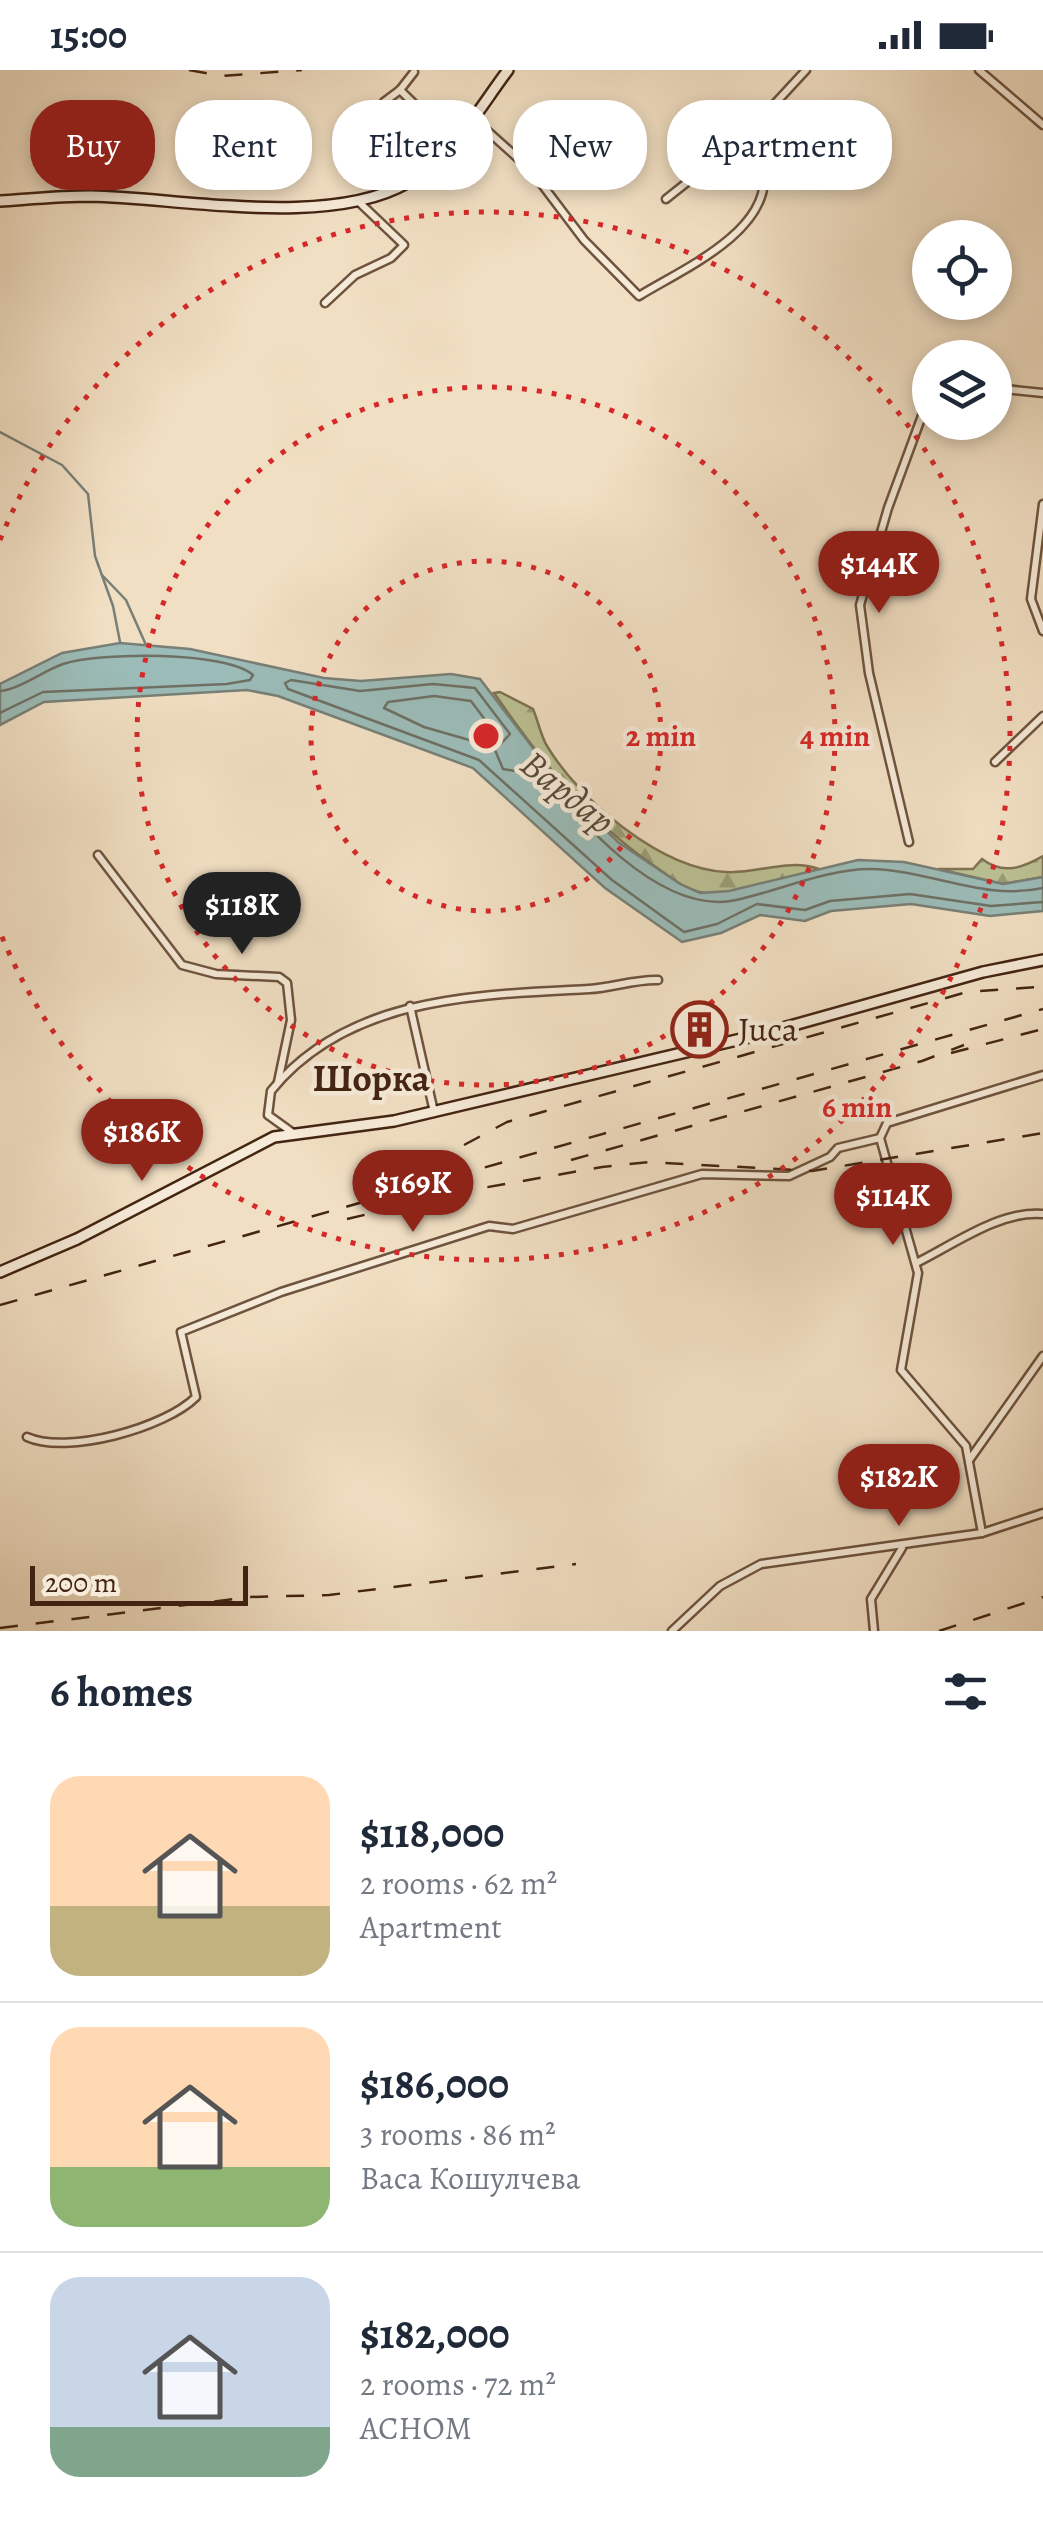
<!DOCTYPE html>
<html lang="en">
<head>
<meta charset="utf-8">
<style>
  :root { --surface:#fff; --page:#f2f2f3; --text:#1f2937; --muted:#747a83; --line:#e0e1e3; --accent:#8f2418 }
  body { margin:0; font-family:Alegreya,serif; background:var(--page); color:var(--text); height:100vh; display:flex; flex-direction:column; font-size:38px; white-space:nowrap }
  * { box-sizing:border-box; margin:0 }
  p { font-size:32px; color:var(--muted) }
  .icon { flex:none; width:55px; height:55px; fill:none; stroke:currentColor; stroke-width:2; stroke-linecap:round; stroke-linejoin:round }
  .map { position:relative; height:1561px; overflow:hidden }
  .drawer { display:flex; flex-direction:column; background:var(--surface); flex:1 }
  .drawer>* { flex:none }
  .banner { position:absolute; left:30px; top:30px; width:985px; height:90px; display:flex; gap:20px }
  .controls { position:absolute; left:912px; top:150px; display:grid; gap:20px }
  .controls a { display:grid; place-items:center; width:100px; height:100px; border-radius:50%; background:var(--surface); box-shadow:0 5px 15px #0003; font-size:50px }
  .scale { position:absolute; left:30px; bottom:25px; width:218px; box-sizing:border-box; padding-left:10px; border:5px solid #432412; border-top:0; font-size:28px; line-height:35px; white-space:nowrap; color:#432412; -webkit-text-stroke:8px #f6ead8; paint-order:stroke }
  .price { position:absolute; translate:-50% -85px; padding:0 22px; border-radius:35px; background:var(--accent); color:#fff; font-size:32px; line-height:65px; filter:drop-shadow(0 2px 5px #0008) }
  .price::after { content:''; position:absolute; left:50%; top:60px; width:30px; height:22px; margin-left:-15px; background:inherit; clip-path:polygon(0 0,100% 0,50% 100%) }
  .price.active { background:#222; color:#fff }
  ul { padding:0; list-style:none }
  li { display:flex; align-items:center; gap:30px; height:250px; padding:0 50px }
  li+li { border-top:2px solid var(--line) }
  li span { display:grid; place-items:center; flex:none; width:280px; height:200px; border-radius:30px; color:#555 }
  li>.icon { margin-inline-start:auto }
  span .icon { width:120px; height:120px; fill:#fffc; stroke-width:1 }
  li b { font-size:42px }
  h2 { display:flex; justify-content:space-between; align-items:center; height:120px; padding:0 50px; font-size:42px }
  .pill { padding:0 35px; border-radius:40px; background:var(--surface); box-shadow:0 5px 15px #0003; font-size:35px; line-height:90px }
  .pill.active { background:var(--accent); color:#fff }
  .status { display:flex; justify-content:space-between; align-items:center; height:70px; padding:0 50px; background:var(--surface); direction:ltr }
  .status svg { height:28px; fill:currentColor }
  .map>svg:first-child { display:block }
  .forest { fill:url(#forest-firs); stroke:#7f7252; stroke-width:2.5 }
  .water { fill:#9bbcb8; stroke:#787f76; stroke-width:2.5 }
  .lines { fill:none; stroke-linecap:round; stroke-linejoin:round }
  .shore { stroke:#6f7065; stroke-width:2.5 }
  .stream { stroke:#787f76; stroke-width:2.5 }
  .minor-casing { stroke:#6e533e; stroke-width:11 }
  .secondary-casing { stroke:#432412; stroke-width:14 }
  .minor { stroke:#f6ead8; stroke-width:6 }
  .secondary { stroke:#f6ead8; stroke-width:9 }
  .rail { stroke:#432412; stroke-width:2.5; stroke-dasharray:18 18; stroke-linecap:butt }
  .ring { fill:none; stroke:#d62828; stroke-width:5; stroke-dasharray:5 10 }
  .labels { text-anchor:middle; stroke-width:9; stroke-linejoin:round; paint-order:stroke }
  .poi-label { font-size:35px; fill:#432412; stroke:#f6ead8; text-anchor:start }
  .water-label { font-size:38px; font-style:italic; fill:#594a3c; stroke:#f6ead8 }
  .neighbourhood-label { font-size:38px; font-weight:bold; fill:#432412; stroke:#f6ead8 }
  .centre { fill:#d62828; stroke:#f6ead8; stroke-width:5 }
  .ring-label { font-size:30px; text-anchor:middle; font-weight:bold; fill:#d62828; stroke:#f6ead8; stroke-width:9; stroke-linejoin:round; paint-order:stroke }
</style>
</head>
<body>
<div class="status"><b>15:00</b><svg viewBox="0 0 49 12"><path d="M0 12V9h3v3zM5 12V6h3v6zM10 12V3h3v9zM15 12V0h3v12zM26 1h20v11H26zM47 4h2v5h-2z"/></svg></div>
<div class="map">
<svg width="1043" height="1561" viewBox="0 0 1043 1561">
  <defs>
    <pattern id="forest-firs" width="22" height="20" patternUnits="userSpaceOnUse" patternTransform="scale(2.5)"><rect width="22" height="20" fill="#bbc193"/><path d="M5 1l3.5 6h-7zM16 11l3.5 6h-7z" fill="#9a9d77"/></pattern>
  </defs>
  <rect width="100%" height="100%" fill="#f1dfc3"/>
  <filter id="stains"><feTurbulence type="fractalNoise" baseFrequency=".002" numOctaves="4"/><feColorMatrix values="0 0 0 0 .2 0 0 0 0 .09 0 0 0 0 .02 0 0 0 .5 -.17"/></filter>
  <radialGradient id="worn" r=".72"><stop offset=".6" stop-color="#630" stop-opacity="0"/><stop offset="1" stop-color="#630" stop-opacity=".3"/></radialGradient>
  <!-- forest -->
  <g class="forest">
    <path d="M 500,622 L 533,639 C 538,651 541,666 547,676 C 580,731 661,799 726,802 C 758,804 788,788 819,799 C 784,808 735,830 699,822 C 682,818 668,805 653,795 C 586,749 540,689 494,623 Z"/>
    <path d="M 1043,786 L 1043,807 L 1003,814 L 938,799 L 973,799 L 982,789 C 1003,805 1022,798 1043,786 Z"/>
  </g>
  <!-- water -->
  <path class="water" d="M 120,573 L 190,579 L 324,608 L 361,611 L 451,604 L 480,609 L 569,725 L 618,772 L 680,814 L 700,823 L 729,821 L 858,790 L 904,792 L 1003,814 L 1043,807 L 1043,841 L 990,846 L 911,834 L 831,841 L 805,851 L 760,845 L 721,863 L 682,872 L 605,818 L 473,698 L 278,626 L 247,620 L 44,632 L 0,655 L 0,614 L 62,583 Z"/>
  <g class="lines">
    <!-- shore -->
    <g class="shore">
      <path d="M 0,621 C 20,619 43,601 63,594 C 99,582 226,581 253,605 L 250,610 L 227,614 L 43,622 L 0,643"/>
      <path d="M 434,626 L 471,631 L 492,659 L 483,674 L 424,657 L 384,638 L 388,632 Z"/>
      <path d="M 1043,818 C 983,831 930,800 870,799 C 827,799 778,821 736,830 C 659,847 574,745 531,691 L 515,701 L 503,699 L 495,680 L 510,664 L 475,618 L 433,614 L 360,621 L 291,610 L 285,613 L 288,619 L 479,690 L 612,810 L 684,862 L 717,854 L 757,834 L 805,840 L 830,831 L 910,824 L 991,836 L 1043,832"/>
    </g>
    <!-- stream -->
    <g class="stream">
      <path d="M 0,362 L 62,395 L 88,424 L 95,486 L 113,536 L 120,572"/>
      <path d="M 102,505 L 126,530 L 146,575"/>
    </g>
    <defs>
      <g id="minor">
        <path d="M 979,0 L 1043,55"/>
        <path d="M 414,2 L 400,20 L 454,73"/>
        <path d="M 384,32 L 400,20"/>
        <path d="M 473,48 L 531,100 L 584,170 L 639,226 C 679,201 766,164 764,107 L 739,72"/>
        <path d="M 666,129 L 744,67 L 806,0"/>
        <path d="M 325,233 L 355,205 L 391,188 L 404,175 L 359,132"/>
        <path d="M 995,318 L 1043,323"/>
        <path d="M 1043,434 L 1031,529 L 1043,561"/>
        <path d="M 995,692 L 1043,646"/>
        <path d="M 909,772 L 869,603 L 860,535 L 888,438 L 930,324"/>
        <path d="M 98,785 L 182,895 L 216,904 L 279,907 L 287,913 L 291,950 L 278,1012"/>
        <path d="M 410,936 L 434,1042"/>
        <path d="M 293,1063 L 268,1045 L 271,1021 C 348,926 477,925 589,919 C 612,918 635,909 658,910"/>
        <path d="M 916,1193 C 953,1175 1000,1140 1043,1144"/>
        <path d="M 27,1367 C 67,1385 165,1358 196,1327 L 181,1262 L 281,1222 L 489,1156 L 513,1159 L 702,1104 L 789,1106 L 830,1087 L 838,1078 L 880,1068"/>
        <path d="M 970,1389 L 1043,1286"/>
        <path d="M 982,1463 L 966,1376 L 901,1300 L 918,1203 L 880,1068 L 887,1053 L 1043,1005"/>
        <path d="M 672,1561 L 720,1516 L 761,1494 L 982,1463 L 1043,1443"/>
        <path d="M 874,1561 L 871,1529 L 902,1478"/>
      </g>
      <g id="secondary">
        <path d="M 0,131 C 30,129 61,126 91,126 C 181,128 328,158 407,113 C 452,88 478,40 508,0"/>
        <path d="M 0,1202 L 77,1169 L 274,1067 L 394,1051 L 758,965 L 983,902 L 1043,890"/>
      </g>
    </defs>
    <!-- minor casing -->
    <use href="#minor" class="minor-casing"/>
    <!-- secondary casing -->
    <use href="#secondary" class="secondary-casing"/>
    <!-- minor -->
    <use href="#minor" class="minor"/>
    <!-- secondary -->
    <use href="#secondary" class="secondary"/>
    <!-- rail -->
    <g class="rail">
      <path d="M 189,0 L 222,6 L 302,0"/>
      <path d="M 951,983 L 1043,959"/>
      <path d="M 464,1075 L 507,1052 L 967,922 L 1038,917"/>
      <path d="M 571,1090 L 922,991 L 964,975"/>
      <path d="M 347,1149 L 471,1120 L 602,1097 L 649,1092 L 812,1101 L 1043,1063"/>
      <path d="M 0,1235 L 1043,939"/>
      <path d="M 0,1558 L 250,1527 L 329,1525 L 576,1494"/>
      <path d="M 939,1561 L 1043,1527"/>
    </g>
  </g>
  <!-- distance rings -->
  <g class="ring">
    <circle cx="486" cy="666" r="175"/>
    <circle cx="486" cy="666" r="349"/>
    <path d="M0 470A524 524 0 1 1 0 862"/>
  </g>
  <!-- icons -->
  <defs>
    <symbol id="building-ring" viewBox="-11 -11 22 22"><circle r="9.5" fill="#f6ead8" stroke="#8f2418" stroke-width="1.5"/><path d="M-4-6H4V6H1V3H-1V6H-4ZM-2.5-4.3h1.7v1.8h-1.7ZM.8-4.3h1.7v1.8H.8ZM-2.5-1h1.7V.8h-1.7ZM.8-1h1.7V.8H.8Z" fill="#8f2418"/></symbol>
  </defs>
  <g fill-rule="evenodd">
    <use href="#building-ring" x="668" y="928" width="63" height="63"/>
  </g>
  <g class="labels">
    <!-- poi labels -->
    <g class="poi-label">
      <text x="738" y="971">Juca</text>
    </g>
    <!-- water labels -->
    <g class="water-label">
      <text transform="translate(568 722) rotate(39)" y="13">Вардар</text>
    </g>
    <!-- neighbourhood labels -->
    <g class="neighbourhood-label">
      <text x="371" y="1021">Шорка</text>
    </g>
  </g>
  <circle cx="486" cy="666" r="15" class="centre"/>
  <g class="ring-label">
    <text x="661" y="676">2 min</text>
    <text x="835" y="676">4 min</text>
    <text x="857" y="1047">6 min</text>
  </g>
  <rect width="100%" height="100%" filter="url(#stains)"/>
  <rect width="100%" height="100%" fill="url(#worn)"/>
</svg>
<div class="controls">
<a><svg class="icon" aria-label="locate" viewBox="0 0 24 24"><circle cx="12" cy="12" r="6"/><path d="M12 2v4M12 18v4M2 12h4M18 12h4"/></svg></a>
<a><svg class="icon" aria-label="layers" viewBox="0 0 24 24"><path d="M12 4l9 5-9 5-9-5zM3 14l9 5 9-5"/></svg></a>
</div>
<div class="scale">200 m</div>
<b class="price" style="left:879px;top:546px">$144K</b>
<b class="price active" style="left:242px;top:887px">$118K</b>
<b class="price" style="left:142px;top:1114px">$186K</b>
<b class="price" style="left:413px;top:1165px">$169K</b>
<b class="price" style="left:893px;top:1178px">$114K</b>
<b class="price" style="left:899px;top:1459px">$182K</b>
<div class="banner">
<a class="pill active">Buy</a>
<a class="pill">Rent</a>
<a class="pill">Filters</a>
<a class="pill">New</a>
<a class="pill">Apartment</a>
</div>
</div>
<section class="drawer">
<h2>6 homes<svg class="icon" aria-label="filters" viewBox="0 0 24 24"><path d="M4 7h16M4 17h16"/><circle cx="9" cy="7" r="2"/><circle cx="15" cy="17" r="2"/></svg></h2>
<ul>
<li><span style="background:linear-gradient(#ffd9b3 65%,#c2b280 0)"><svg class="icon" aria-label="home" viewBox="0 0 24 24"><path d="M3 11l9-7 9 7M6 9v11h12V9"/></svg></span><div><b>$118,000</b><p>2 rooms · 62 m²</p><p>Apartment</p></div></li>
<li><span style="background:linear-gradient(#ffd9b3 70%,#8fb573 0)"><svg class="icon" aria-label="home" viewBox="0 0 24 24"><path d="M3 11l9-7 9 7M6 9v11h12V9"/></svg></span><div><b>$186,000</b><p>3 rooms · 86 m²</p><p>Васа Кошулчева</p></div></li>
<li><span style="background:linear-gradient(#c9d6e8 75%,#7fa58c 0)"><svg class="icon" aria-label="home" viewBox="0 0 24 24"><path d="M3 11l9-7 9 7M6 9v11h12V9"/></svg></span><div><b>$182,000</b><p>2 rooms · 72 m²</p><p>АСНОМ</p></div></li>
</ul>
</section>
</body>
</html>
